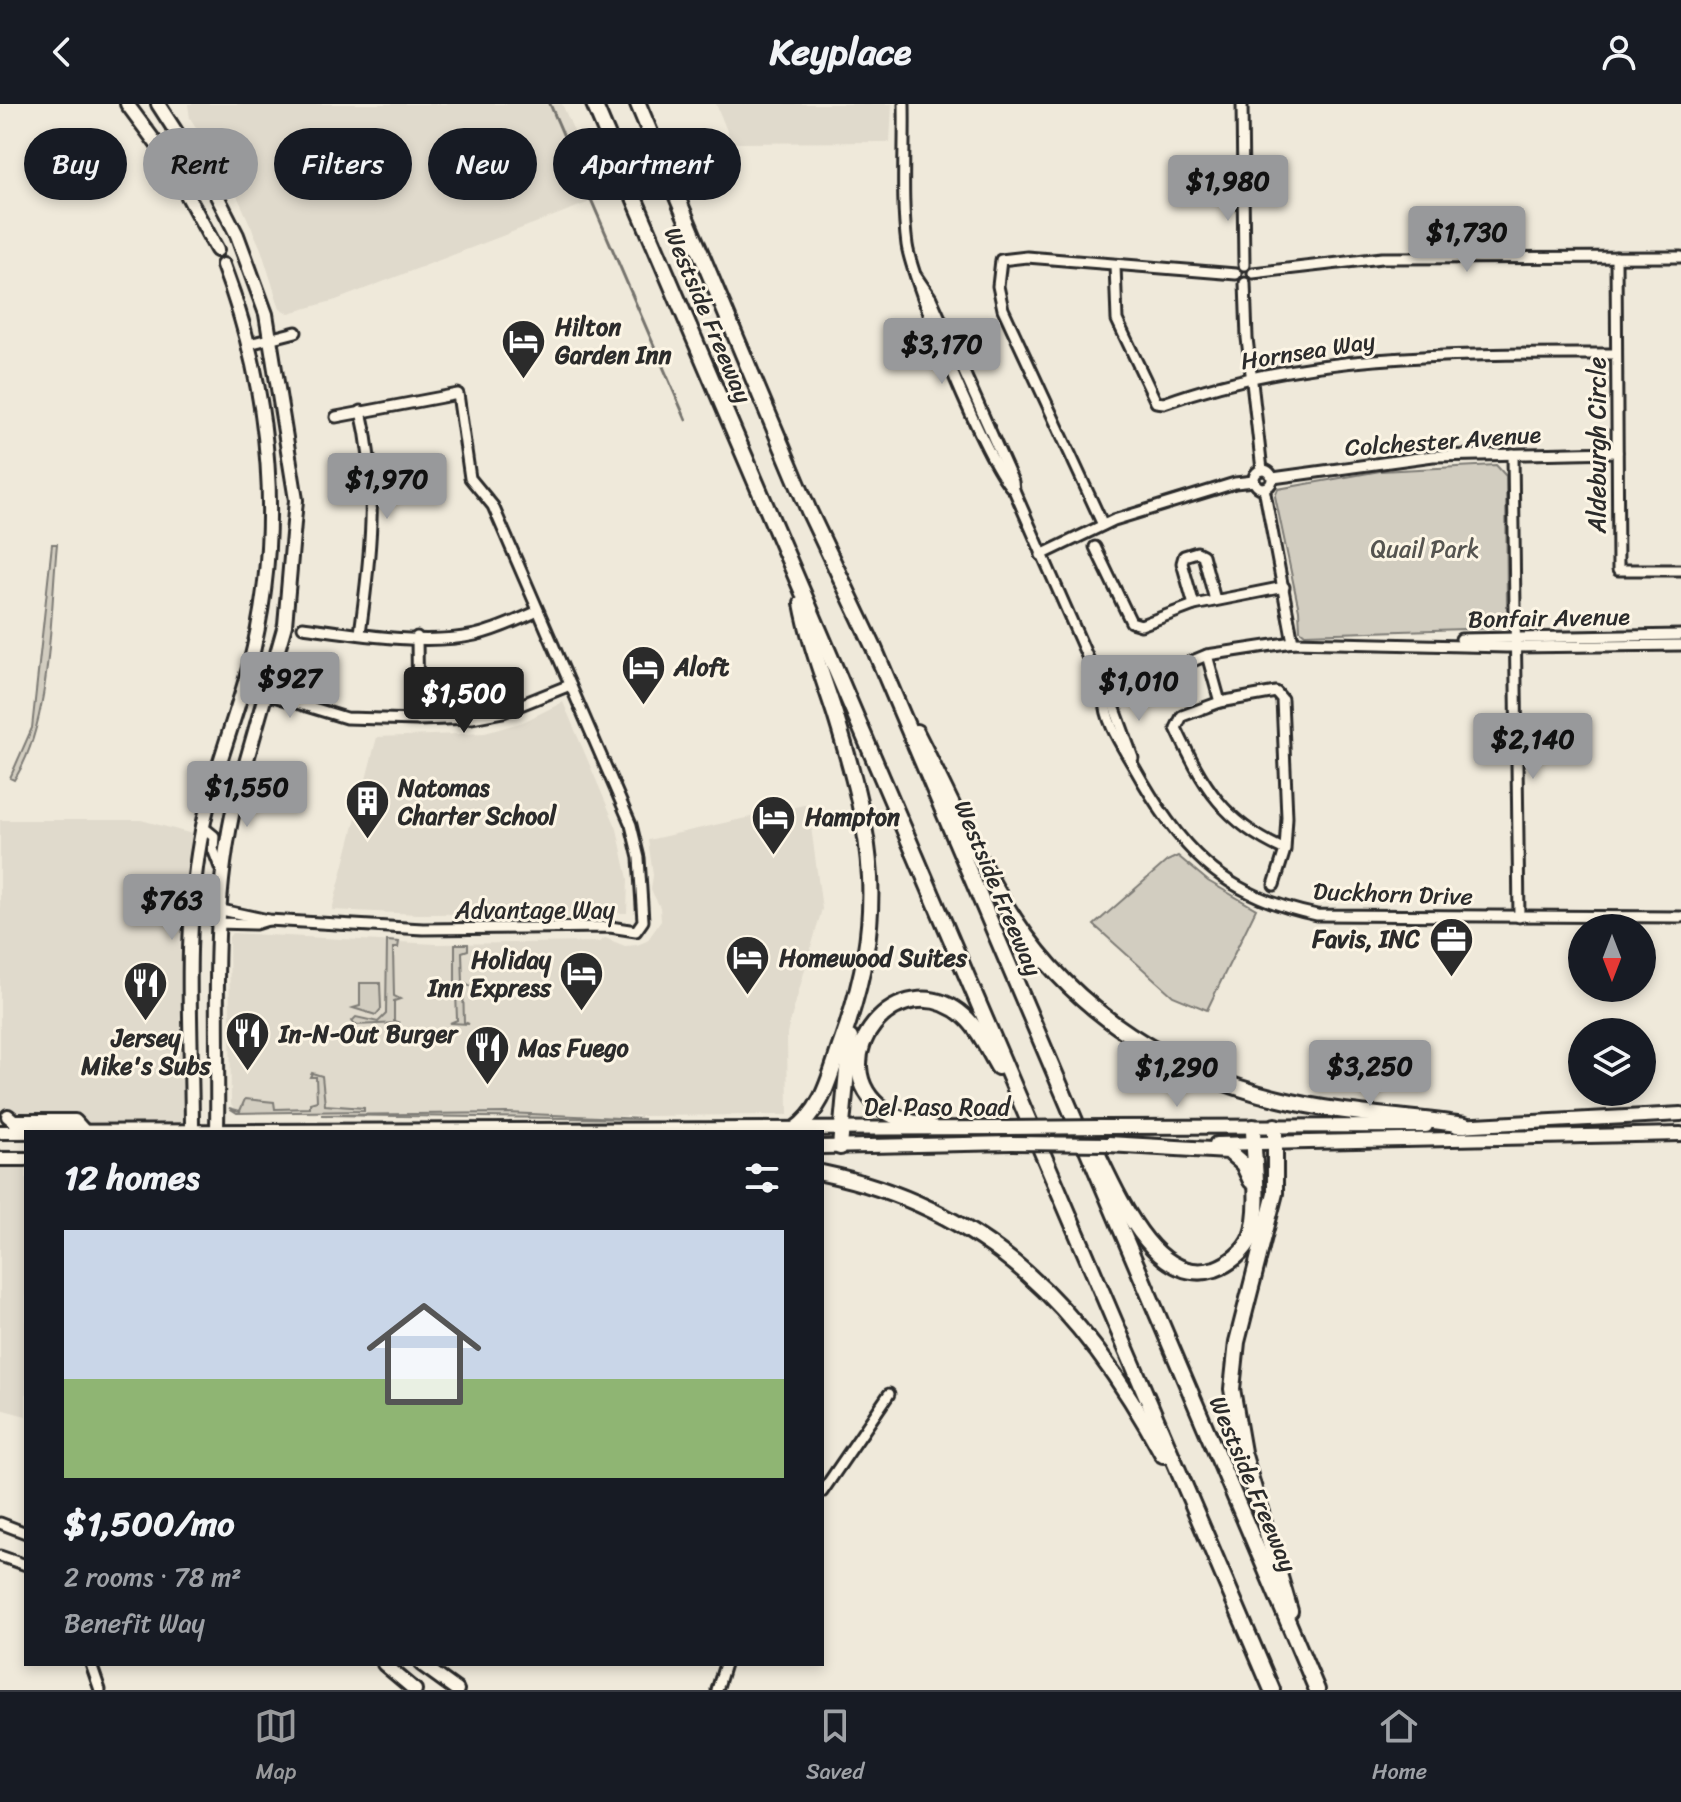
<!DOCTYPE html>
<html lang="en">
<head>
<meta charset="utf-8">
<style>
  :root { --surface:#171b24; --page:#20242c; --text:#f1f3f6; --muted:#9ea1a6; --line:#363941; --accent:#98999b }
  body { margin:0; font-family:Sriracha,sans-serif; background:var(--page); color:var(--text); height:100vh; display:flex; flex-direction:column; font-size:30px; white-space:nowrap }
  * { box-sizing:border-box; margin:0 }
  p { font-size:26px; color:var(--muted) }
  .icon { flex:none; width:44px; height:44px; fill:none; stroke:currentColor; stroke-width:2; stroke-linecap:round; stroke-linejoin:round }
  .map { position:relative; flex:1; overflow:hidden }
  .side { position:absolute; left:24px; top:1026px; width:800px; height:536px; display:flex; flex-direction:column; background:var(--surface); border-radius:0px; box-shadow:0 4px 12px #0003 }
  .side>* { flex:none }
  .hud { position:absolute; left:24px; top:24px; width:800px; height:72px; display:flex; gap:16px }
  .needle { width:52px; rotate:180deg }
  .fabs { position:absolute; left:1568px; top:810px; display:grid; gap:16px }
  .fabs a { display:grid; place-items:center; width:88px; height:88px; border-radius:50%; background:var(--surface); box-shadow:0 4px 12px #0003; font-size:40px }
  .price { position:absolute; translate:-50% -68px; padding:0 18px; border-radius:8px; background:var(--accent); color:#111; font-size:26px; line-height:52px; filter:drop-shadow(0 2px 4px #0008) }
  .price::after { content:''; position:absolute; left:50%; top:48px; width:24px; height:18px; margin-left:-12px; background:inherit; clip-path:polygon(0 0,100% 0,50% 100%) }
  .price.selected { background:#222; color:#fff }
  ul { padding:0; list-style:none }
  li { display:grid; align-content:center; gap:16px; height:424px; padding:0 40px }
  li+li { border-top:2px solid var(--line) }
  li span { display:grid; place-items:center; height:248px; border-radius:0px; color:#555 }
  li>.icon { margin-inline-start:auto }
  span .icon { width:144px; height:144px; fill:#fffc; stroke-width:1 }
  li b { font-size:34px }
  h2 { display:flex; justify-content:space-between; align-items:center; height:96px; padding:0 40px; font-size:34px }
  .pill { padding:0 28px; border-radius:36px; background:var(--surface); box-shadow:0 4px 12px #0003; font-size:28px; line-height:72px }
  .pill.selected { background:var(--accent); color:#111 }
  header { display:flex; justify-content:space-between; align-items:center; height:104px; padding:0 40px; background:var(--surface); font-size:36px; font-weight:800 }
  .tab-bar { display:flex; justify-content:space-around; align-items:center; height:112px; border-top:2px solid var(--line); background:var(--surface); font-size:22px; color:var(--muted) }
  .tab-bar a { display:grid; justify-items:center; gap:4px }
  .tab-bar .selected { color:var(--accent) }
  .map>svg:first-child { display:block }
  .built { fill:#e0dacc }
  .green { fill:#d2cdc0; stroke:#7e7c76; stroke-width:2 }
  .lines { fill:none; stroke-linecap:round; stroke-linejoin:round }
  .stream { stroke:#75736d; stroke-width:3 }
  .minor-casing { stroke:#2b2b2b; stroke-width:15 }
  .major-casing { stroke:#2b2b2b; stroke-width:18 }
  .highway-casing { stroke:#2b2b2b; stroke-width:20 }
  .minor { stroke:#fcf5e5; stroke-width:9 }
  .major { stroke:#fcf5e5; stroke-width:12 }
  .highway { stroke:#fcf5e5; stroke-width:14 }
  .major-bridge-casing { stroke:#2b2b2b; stroke-width:18; stroke-linecap:butt }
  .major-bridge { stroke:#fcf5e5; stroke-width:12 }
  .labels { text-anchor:middle; stroke-width:6; stroke-linejoin:round; paint-order:stroke }
  .street-label { font-size:24px; fill:#2b2b2b; stroke:#fcf5e5 }
  .poi-label { font-size:24px; font-weight:bold; fill:#2b2b2b; stroke:#fcf5e5; text-anchor:start }
  .park-label { font-size:24px; fill:#555450; stroke:#fcf5e5 }
</style>
</head>
<body>
<header><svg class="icon" aria-label="back" viewBox="0 0 24 24"><path d="M15 5l-7 7 7 7"/></svg>Keyplace<svg class="icon" aria-label="person" viewBox="0 0 24 24"><circle cx="12" cy="8" r="4"/><path d="M4 21q1-7 8-7t8 7"/></svg></header>
<div class="map">
<svg width="1681" height="1586" viewBox="0 0 1681 1586">
  <rect width="100%" height="100%" fill="#efe9da"/>
  <filter id="ink" filterUnits="userSpaceOnUse"><feTurbulence type="fractalNoise" baseFrequency=".0125" numOctaves="2"/><feDisplacementMap in="SourceGraphic" scale="16" xChannelSelector="R" yChannelSelector="G"/><feConvolveMatrix kernelMatrix="1 2 1 2 8 2 1 2 1" color-interpolation-filters="sRGB"/></filter>
  <g filter="url(#ink)">
    <!-- built -->
    <g class="built">
      <path d="M 188,0 L 562,0 L 603,93 L 336,196 L 289,209 L 280,205 L 261,145 L 231,78 L 190,14 Z"/>
      <path d="M 716,0 L 892,0 L 890,38 L 732,39 Z"/>
      <path d="M 563,598 L 617,725 L 628,775 L 627,809 L 418,810 L 332,806 L 377,633 L 485,629 L 523,618 Z"/>
      <path d="M 808,700 L 822,805 L 787,929 L 788,1011 L 505,1013 L 237,1008 L 231,1000 L 229,833 L 232,829 L 436,840 L 599,838 L 605,834 L 625,842 L 637,841 L 647,837 L 661,817 L 660,803 L 651,786 L 653,771 L 648,736 Z"/>
      <path d="M 0,716 L 141,716 L 196,731 L 190,766 L 186,874 L 188,1018 L 17,1020 L 0,1025 Z"/>
      <path d="M 0,1045 L 26,1045 L 26,1312 L 0,1305 Z"/>
    </g>
    <!-- green -->
    <g class="green">
      <path d="M 1496,361 L 1506,372 L 1507,512 L 1497,524 L 1305,530 L 1300,526 L 1299,506 L 1275,392 L 1278,385 L 1380,367 Z"/>
      <path d="M 52,440 L 57,440 C 50,509 52,619 14,676 L 10,674 L 32,624 Z"/>
      <path d="M 1178,752 L 1208,777 L 1256,805 L 1207,906 L 1173,892 L 1094,821 L 1167,757 Z"/>
      <path d="M 387,837 L 399,838 L 398,844 L 393,844 L 394,892 L 400,895 L 394,897 L 394,917 L 400,919 L 355,921 L 352,917 L 356,913 L 378,918 L 386,910 Z"/>
      <path d="M 455,840 L 468,840 L 468,846 L 462,848 L 463,879 L 469,882 L 463,883 L 464,918 L 469,920 L 450,919 L 457,916 L 456,888 L 450,885 L 455,885 Z"/>
      <path d="M 360,879 L 380,879 L 381,905 L 376,911 L 353,904 L 360,902 Z"/>
      <path d="M 312,969 L 322,972 L 325,1001 L 364,1004 L 364,1007 L 237,1009 L 229,1004 L 240,1007 L 245,995 L 274,998 L 275,1005 L 310,1004 L 310,999 L 317,997 L 316,973 L 310,973 Z"/>
      <path d="M 507,1009 L 644,1015 L 321,1011 Z"/>
    </g>
    <g class="lines">
      <!-- stream -->
      <path class="stream" d="M 550,0 L 686,316"/>
      <defs>
        <g id="minor">
          <path d="M 904,0 C 905,46 901,95 907,141 C 912,177 989,366 1014,386"/>
          <path d="M 1242,0 L 1244,161"/>
          <path d="M 1616,153 L 1618,466 L 1681,466"/>
          <path d="M 1115,161 L 1117,216 L 1156,298 L 1164,299 C 1305,247 1467,250 1616,250"/>
          <path d="M 1253,169 L 1382,154 L 1681,153"/>
          <path d="M 916,172 L 931,194 L 1013,378 L 1014,386 L 1105,593 C 1104,616 1122,642 1133,661 C 1180,744 1219,791 1317,811 L 1681,813"/>
          <path d="M 1245,179 L 1247,234 L 1262,366"/>
          <path d="M 249,240 L 296,228"/>
          <path d="M 1513,350 L 1519,813"/>
          <circle cx="1263" cy="375" r="9"/>
          <path d="M 1273,374 L 1433,352 L 1617,348"/>
          <path d="M 1264,384 L 1293,538"/>
          <path d="M 1103,421 L 1003,205 L 998,182 L 1001,156 L 1027,153 L 1236,170"/>
          <path d="M 1095,443 L 1131,518 L 1141,521 L 1194,501 L 1284,483"/>
          <path d="M 1041,451 L 1114,416 L 1235,379 L 1254,377"/>
          <path d="M 1194,501 L 1182,459 L 1184,452 L 1197,448 L 1203,451 L 1215,496"/>
          <path d="M 303,523 C 355,530 424,542 475,531 C 497,526 518,516 538,507"/>
          <path d="M 360,529 C 370,456 379,380 361,307"/>
          <path d="M 417,533 L 418,616"/>
          <path d="M 1461,535 L 1681,531"/>
          <path d="M 1207,551 L 1220,598"/>
          <path d="M 244,583 L 346,614 L 418,616 L 472,614 L 503,608 L 570,581"/>
          <path d="M 1105,593 L 1207,551 L 1293,538 L 1506,543 L 1681,541"/>
          <path d="M 1105,593 L 1114,602 L 1133,654"/>
          <path d="M 203,723 L 214,732 L 213,745 L 221,766"/>
          <path d="M 1274,781 L 1285,746 L 1287,713 L 1282,595 L 1276,588 L 1220,598 L 1182,612 L 1176,624 C 1203,682 1224,719 1285,746"/>
          <path d="M 217,805 L 268,816 L 423,825 L 610,823 L 636,827 L 643,817 L 639,754 L 631,721 L 493,402 L 470,374 L 458,290 L 336,313"/>
          <path d="M 216,819 L 255,820 L 268,816"/>
          <path d="M 822,1388 L 889,1290"/>
          <path d="M 0,1419 L 26,1429"/>
          <path d="M 0,1452 L 26,1461"/>
          <path d="M 91,1560 L 100,1586"/>
          <path d="M 717,1586 L 725,1560"/>
        </g>
        <g id="major">
          <path d="M 127,0 L 167,54 L 217,146"/>
          <path d="M 158,0 L 216,90 L 237,131 L 266,210 L 296,396 L 285,521 L 244,666"/>
          <path d="M 8,1012 L 14,1017 L 75,1017 L 84,1027"/>
          <path d="M 1457,1022 L 1681,1010"/>
          <path d="M 1102,1023 L 1426,1022"/>
          <path d="M 0,1028 L 1006,1024"/>
          <path d="M 192,1028 C 192,932 183,834 200,738 C 210,678 233,623 249,564 C 284,429 272,290 223,161"/>
          <path d="M 217,1028 C 219,905 208,798 240,677"/>
          <path d="M 1216,1040 L 1681,1030"/>
          <path d="M 822,1043 L 1012,1039"/>
          <path d="M 0,1055 L 26,1055"/>
          <path d="M 384,1560 L 415,1586"/>
          <path d="M 421,1560 L 457,1586"/>
        </g>
        <g id="highway">
          <path d="M 594,0 L 1272,1586"/>
          <path d="M 638,0 L 809,407 L 874,544 L 1317,1586"/>
          <path d="M 916,628 C 948,690 976,757 1015,816 C 1075,908 1173,970 1279,995 C 1339,1010 1404,1012 1465,1021"/>
          <path d="M 1275,1022 L 1275,1089 L 1237,1238 L 1232,1285 L 1243,1348 L 1290,1507"/>
          <path d="M 932,1023 C 916,1019 899,1016 885,1007 C 816,958 899,856 964,912 C 979,925 988,946 998,963"/>
          <path d="M 794,1026 C 824,1006 830,970 842,937 C 887,809 874,737 835,610 C 823,573 809,537 802,499"/>
          <path d="M 1087,1029 C 1111,1073 1150,1186 1215,1165 C 1229,1160 1245,1148 1251,1133 C 1262,1104 1253,1054 1253,1023"/>
          <path d="M 1108,1040 L 1228,1047 L 1243,1060 L 1251,1077"/>
          <path d="M 840,1043 L 850,934"/>
          <path d="M 822,1069 C 989,1104 1085,1206 1163,1351"/>
        </g>
      </defs>
      <!-- minor casing -->
      <use href="#minor" class="minor-casing"/>
      <!-- major casing -->
      <use href="#major" class="major-casing"/>
      <!-- highway casing -->
      <use href="#highway" class="highway-casing"/>
      <!-- minor -->
      <use href="#minor" class="minor"/>
      <!-- major -->
      <use href="#major" class="major"/>
      <!-- highway -->
      <use href="#highway" class="highway"/>
      <defs>
        <g id="major-bridge">
          <path d="M 1006,1024 L 1102,1023"/>
          <path d="M 1012,1039 L 1108,1040"/>
        </g>
      </defs>
      <!-- major-bridge casing -->
      <use href="#major-bridge" class="major-bridge-casing"/>
      <!-- major-bridge -->
      <use href="#major-bridge" class="major-bridge"/>
    </g>
  </g>
  <!-- icons -->
  <defs>
    <symbol id="hotel-pin" viewBox="-11 -11 22 30"><path d="M0 17L-7.5 6A9.5 9.5 0 1 1 7.5 6Z" fill="#2b2b2b" stroke="#fcf5e5"/><path d="M-6-4.5h1.5V1H6V5H4.5V3h-9V5H-6ZM-4 0a1.8 1.8 0 1 1 3.6 0ZM.5 0V-2.5h3Q6-2.5 6 0Z" fill="#fff"/></symbol>
    <symbol id="building-pin" viewBox="-11 -11 22 30"><path d="M0 17L-7.5 6A9.5 9.5 0 1 1 7.5 6Z" fill="#2b2b2b" stroke="#fcf5e5"/><path d="M-4-6H4V6H1V3H-1V6H-4ZM-2.5-4.3h1.7v1.8h-1.7ZM.8-4.3h1.7v1.8H.8ZM-2.5-1h1.7V.8h-1.7ZM.8-1h1.7V.8H.8Z" fill="#fff"/></symbol>
    <symbol id="office-pin" viewBox="-11 -11 22 30"><path d="M0 17L-7.5 6A9.5 9.5 0 1 1 7.5 6Z" fill="#2b2b2b" stroke="#fcf5e5"/><path d="M-6-3h4V-5.5h4V-3h4V5H-6ZM-1-4.5V-3h2v-1.5ZM-6 0V1H6V0Z" fill="#fff"/></symbol>
    <symbol id="restaurant-pin" viewBox="-11 -11 22 30"><path d="M0 17L-7.5 6A9.5 9.5 0 1 1 7.5 6Z" fill="#2b2b2b" stroke="#fcf5e5"/><path d="M-5-6h1v4h1v-4h1v4h1v-4h1v5L-1.5 .5V6h-2V.5L-5-1ZM5-6V6H3V1.5H1.5Q1.5-4 5-6Z" fill="#fff"/></symbol>
  </defs>
  <g fill-rule="evenodd">
    <use href="#hotel-pin" x="498" y="212" width="51" height="69"/>
    <use href="#hotel-pin" x="618" y="538" width="51" height="69"/>
    <use href="#building-pin" x="342" y="672" width="51" height="69"/>
    <use href="#hotel-pin" x="748" y="688" width="51" height="69"/>
    <use href="#office-pin" x="1426" y="810" width="51" height="69"/>
    <use href="#hotel-pin" x="722" y="828" width="51" height="69"/>
    <use href="#hotel-pin" x="556" y="844" width="51" height="69"/>
    <use href="#restaurant-pin" x="120" y="854" width="51" height="69"/>
    <use href="#restaurant-pin" x="222" y="904" width="51" height="69"/>
    <use href="#restaurant-pin" x="462" y="918" width="51" height="69"/>
  </g>
  <g class="labels">
    <!-- street labels -->
    <g class="street-label">
      <text transform="translate(708 211) rotate(67)" y="8">Westside Freeway</text>
      <text transform="translate(1308 247) rotate(-9)" y="8">Hornsea Way</text>
      <text transform="translate(1443 337) rotate(-4)" y="8">Colchester Avenue</text>
      <text transform="translate(1597 341) rotate(-90)" y="8">Aldeburgh Circle</text>
      <text transform="translate(1549 514) rotate(-1)" y="8">Bonfair Avenue</text>
      <text transform="translate(998 784) rotate(67)" y="8">Westside Freeway</text>
      <text transform="translate(1393 790) rotate(2)" y="8">Duckhorn Drive</text>
      <text x="535" y="814">Advantage Way</text>
      <text x="937" y="1011">Del Paso Road</text>
      <text transform="translate(1253 1380) rotate(67)" y="8">Westside Freeway</text>
    </g>
    <!-- poi labels -->
    <g class="poi-label">
      <text x="555" y="231">Hilton<tspan x="555" dy="28">Garden Inn</tspan></text>
      <text x="674" y="571">Aloft</text>
      <text x="398" y="692">Natomas<tspan x="398" dy="28">Charter School</tspan></text>
      <text x="805" y="721">Hampton</text>
      <text x="1420" y="843" text-anchor="end">Favis, INC</text>
      <text x="779" y="862">Homewood Suites</text>
      <text x="551" y="864" text-anchor="end">Holiday<tspan x="551" dy="28">Inn Express</tspan></text>
      <text x="279" y="938">In-N-Out Burger</text>
      <text x="146" y="942" text-anchor="middle">Jersey<tspan x="146" dy="28">Mike's Subs</tspan></text>
      <text x="518" y="952">Mas Fuego</text>
    </g>
    <!-- park labels -->
    <g class="park-label">
      <text x="1425" y="453">Quail Park</text>
    </g>
  </g>
</svg>
<div class="fabs">
<a><svg class="needle" viewBox="-14 -14 28 28"><path d="M0-13l5 13h-10z" fill="#e53935"/><path d="M0 13l5-13h-10z" fill="#9ea1a6"/></svg></a>
<a><svg class="icon" aria-label="layers" viewBox="0 0 24 24"><path d="M12 4l9 5-9 5-9-5zM3 14l9 5 9-5"/></svg></a>
</div>
<b class="price" style="left:1228px;top:119px">$1,980</b>
<b class="price" style="left:1467px;top:170px">$1,730</b>
<b class="price" style="left:942px;top:282px">$3,170</b>
<b class="price" style="left:387px;top:417px">$1,970</b>
<b class="price" style="left:290px;top:616px">$927</b>
<b class="price" style="left:1139px;top:619px">$1,010</b>
<b class="price selected" style="left:464px;top:631px">$1,500</b>
<b class="price" style="left:1533px;top:677px">$2,140</b>
<b class="price" style="left:247px;top:725px">$1,550</b>
<b class="price" style="left:172px;top:838px">$763</b>
<b class="price" style="left:1370px;top:1004px">$3,250</b>
<b class="price" style="left:1177px;top:1005px">$1,290</b>
<div class="hud">
<a class="pill">Buy</a>
<a class="pill selected">Rent</a>
<a class="pill">Filters</a>
<a class="pill">New</a>
<a class="pill">Apartment</a>
</div>
<section class="side">
<h2>12 homes<svg class="icon" aria-label="filters" viewBox="0 0 24 24"><path d="M4 7h16M4 17h16"/><circle cx="9" cy="7" r="2"/><circle cx="15" cy="17" r="2"/></svg></h2>
<ul>
<li><span style="background:linear-gradient(#c9d6e8 60%,#8fb573 0)"><svg class="icon" aria-label="home" viewBox="0 0 24 24"><path d="M3 11l9-7 9 7M6 9v11h12V9"/></svg></span><div><b>$1,500/mo</b><p>2 rooms · 78 m²</p><p>Benefit Way</p></div></li>
</ul>
</section>
</div>
<nav class="tab-bar">
<a class="selected"><svg class="icon" aria-label="map" viewBox="0 0 24 24"><path d="M3 6l6-2 6 2 6-2v14l-6 2-6-2-6 2zM9 4v14M15 6v14"/></svg>Map</a>
<a><svg class="icon" aria-label="saved" viewBox="0 0 24 24"><path d="M7 4h10v16l-5-4-5 4z"/></svg>Saved</a>
<a><svg class="icon" aria-label="home" viewBox="0 0 24 24"><path d="M3 11l9-7 9 7M6 9v11h12V9"/></svg>Home</a>
</nav>
</body>
</html>
